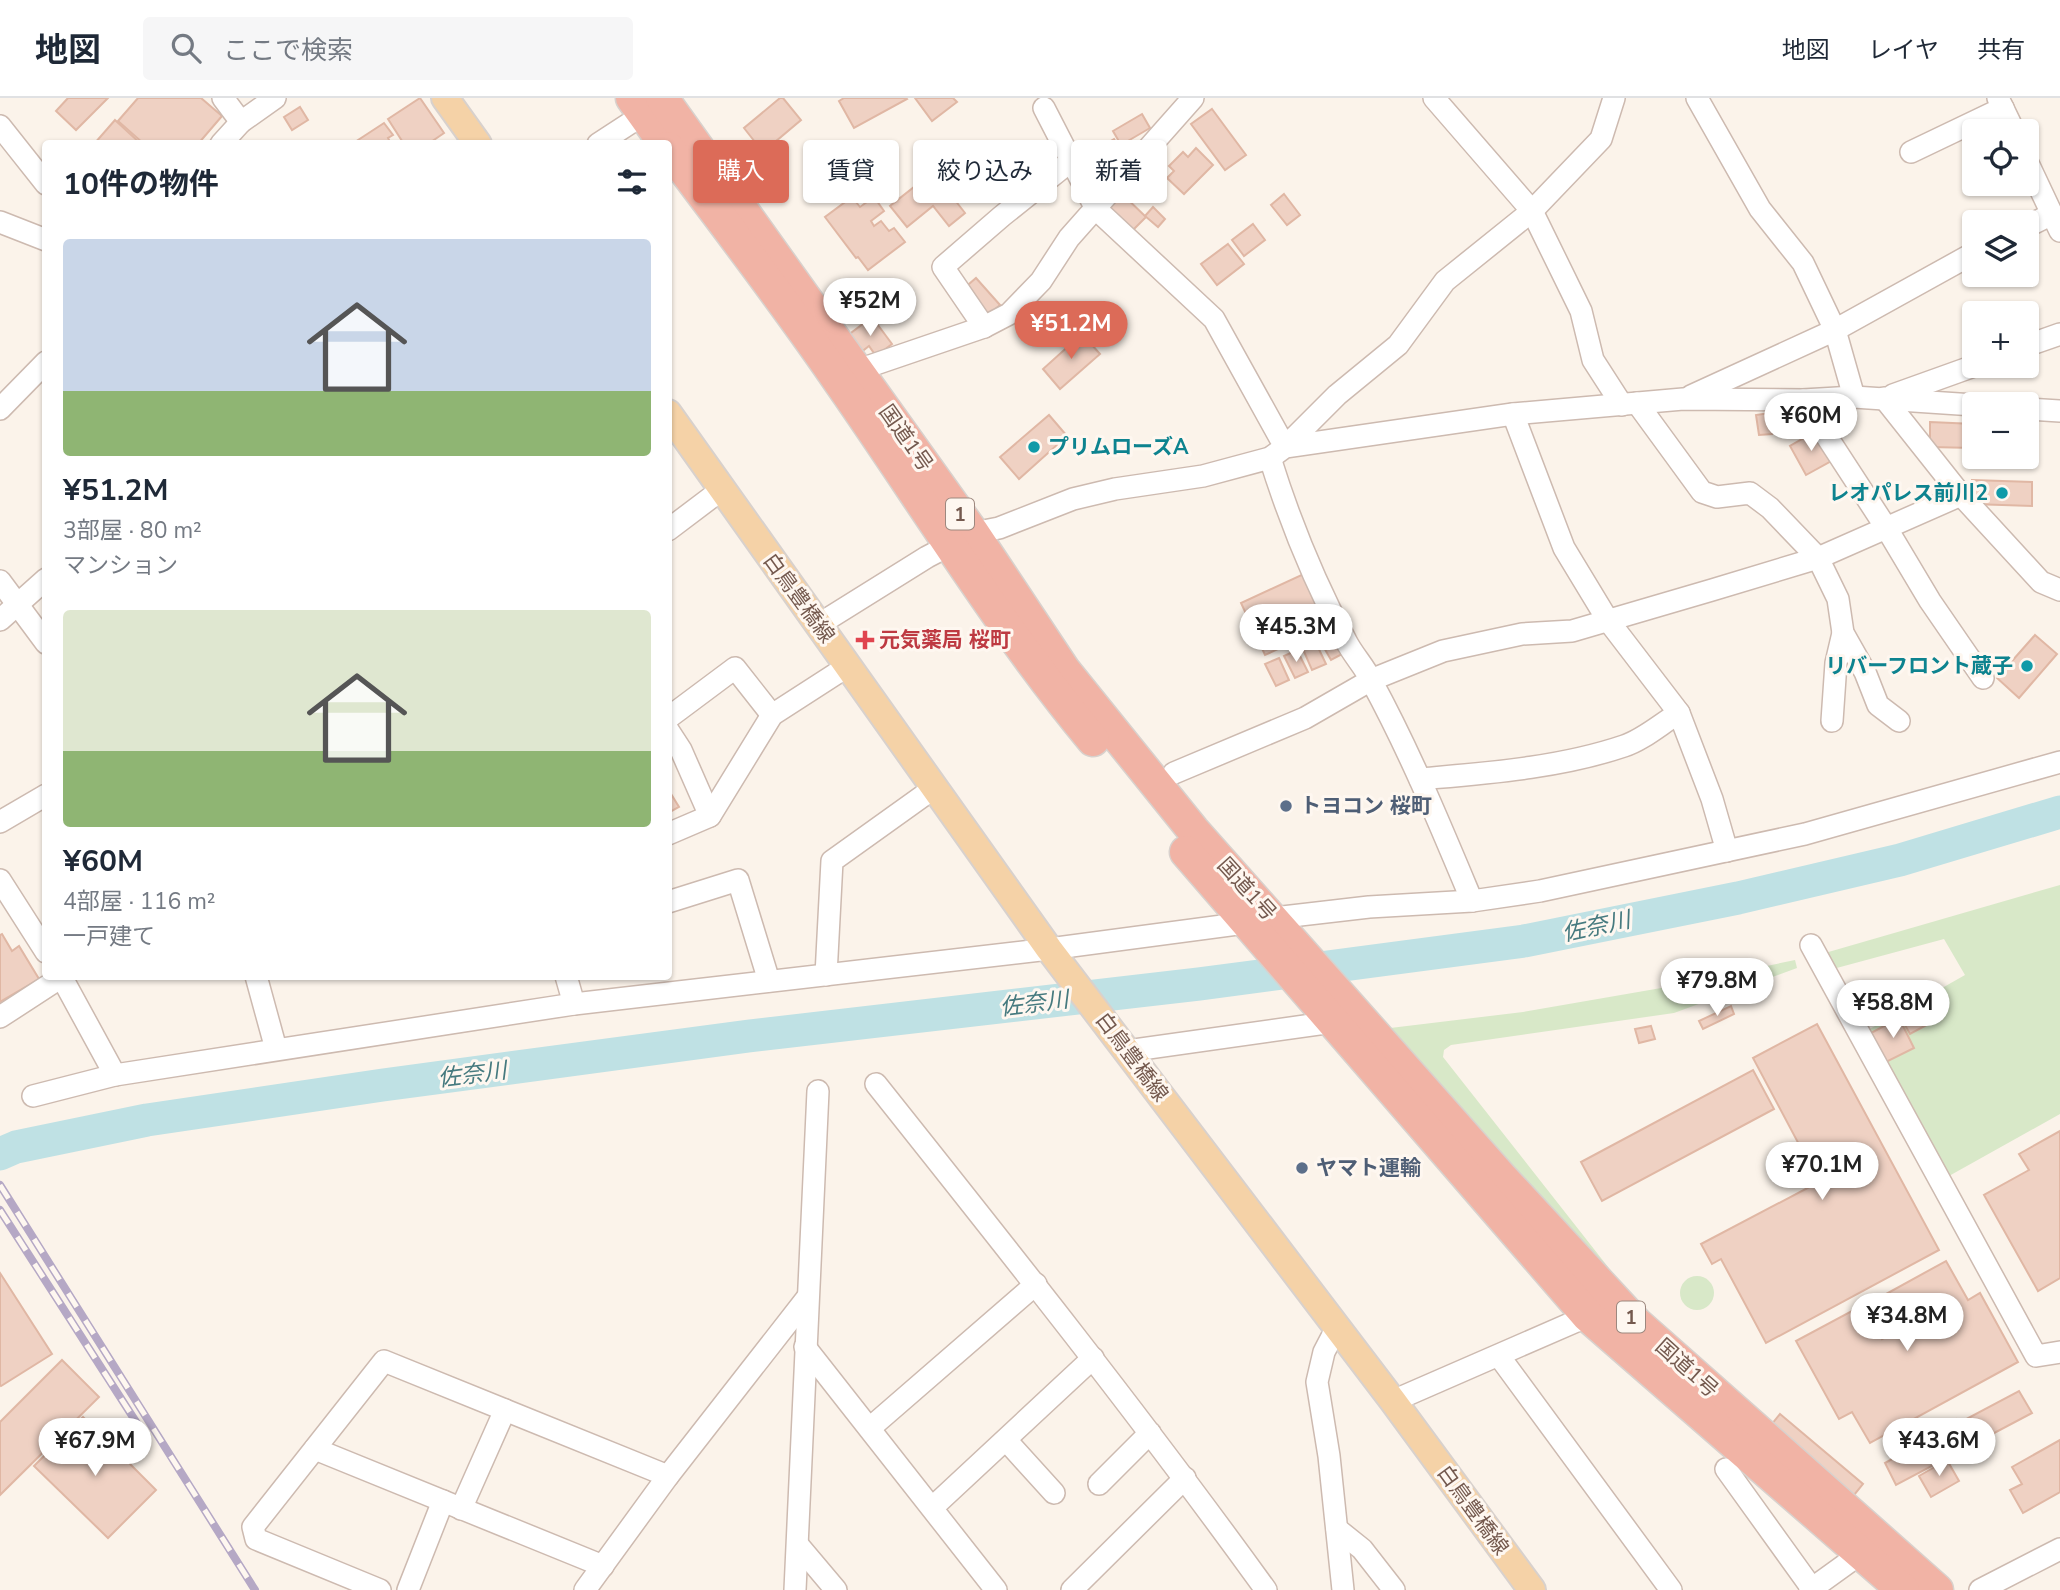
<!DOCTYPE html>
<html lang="ja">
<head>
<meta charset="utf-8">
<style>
  :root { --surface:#fff; --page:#f6f6f7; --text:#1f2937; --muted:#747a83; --line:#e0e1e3; --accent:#dc6b58 }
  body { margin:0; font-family:"Nunito Sans","Noto Sans JP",sans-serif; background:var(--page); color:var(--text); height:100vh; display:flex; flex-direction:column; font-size:26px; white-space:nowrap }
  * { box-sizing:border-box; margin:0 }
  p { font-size:23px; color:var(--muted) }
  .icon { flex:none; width:38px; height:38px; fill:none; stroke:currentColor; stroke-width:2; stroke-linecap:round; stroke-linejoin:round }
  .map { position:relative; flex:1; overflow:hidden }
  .drawer { position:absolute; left:42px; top:42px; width:630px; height:840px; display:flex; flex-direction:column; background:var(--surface); border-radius:7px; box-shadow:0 2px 5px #0004 }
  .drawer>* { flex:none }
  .top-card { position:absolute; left:693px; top:42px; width:665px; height:63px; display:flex; gap:14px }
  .buttons { position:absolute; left:1962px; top:21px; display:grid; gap:14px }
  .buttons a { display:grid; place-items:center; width:77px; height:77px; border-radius:7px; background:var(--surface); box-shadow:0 2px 5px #0004; font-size:35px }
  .price { position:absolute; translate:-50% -60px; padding:0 16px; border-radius:24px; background:#fff; color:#222; font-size:23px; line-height:46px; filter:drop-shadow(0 2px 4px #0008) }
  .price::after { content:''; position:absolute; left:50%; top:42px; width:21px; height:16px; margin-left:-10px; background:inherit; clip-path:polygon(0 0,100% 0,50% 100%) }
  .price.selected { background:var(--accent); color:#fff }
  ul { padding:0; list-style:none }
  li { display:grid; align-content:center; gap:14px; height:371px; padding:0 21px }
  li span { display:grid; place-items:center; height:217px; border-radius:7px; color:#555 }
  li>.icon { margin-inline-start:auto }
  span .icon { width:126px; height:126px; fill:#fffc; stroke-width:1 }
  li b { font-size:30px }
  h2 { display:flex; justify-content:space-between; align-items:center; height:84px; padding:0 21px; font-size:30px }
  .chip { padding:0 24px; border-radius:7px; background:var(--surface); box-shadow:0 2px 5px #0004; font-size:24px; line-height:63px }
  .chip.selected { background:var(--accent); color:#fff }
  header { display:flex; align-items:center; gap:42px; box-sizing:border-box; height:98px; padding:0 35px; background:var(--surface); border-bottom:2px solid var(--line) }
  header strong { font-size:33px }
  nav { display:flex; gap:38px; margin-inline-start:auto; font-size:24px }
  .search { width:490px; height:63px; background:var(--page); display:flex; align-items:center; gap:18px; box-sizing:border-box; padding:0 24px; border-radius:7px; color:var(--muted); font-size:26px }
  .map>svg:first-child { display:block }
  .green { fill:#d8e8c8 }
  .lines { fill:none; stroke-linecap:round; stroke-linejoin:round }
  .river { stroke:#bfe1e4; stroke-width:33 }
  .building { fill:#efd1c3; stroke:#e0b7a4; stroke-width:2 }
  .minor-casing { stroke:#cdbab0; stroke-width:24 }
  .major-casing { stroke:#d8d1cd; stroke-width:30 }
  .highway-casing { stroke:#d8d1cd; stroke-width:35 }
  .minor { stroke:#fff; stroke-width:21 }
  .major { stroke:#f5d2a7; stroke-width:26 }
  .highway { stroke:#f1b3a5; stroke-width:32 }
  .rail-casing { stroke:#b5a8c5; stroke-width:8 }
  .rail { stroke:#fef7f0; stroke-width:5; stroke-dasharray:16; stroke-linecap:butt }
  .culture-dot { fill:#0f9aa8; stroke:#fef7f0; stroke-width:2.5 }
  .health-dot { fill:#e0444e; stroke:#fef7f0; stroke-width:2.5 }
  .service-dot { fill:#5c6f8a; stroke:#fef7f0; stroke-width:2.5 }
  .labels { text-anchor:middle; stroke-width:6; stroke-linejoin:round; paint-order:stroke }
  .shield { fill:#fef7f0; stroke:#9d887f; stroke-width:2 }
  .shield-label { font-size:19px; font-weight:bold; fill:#74594e }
  .street-label { font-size:21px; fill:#74594e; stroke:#fef7f0 }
  .culture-label { font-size:21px; font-weight:bold; fill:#0d838f; stroke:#fef7f0; text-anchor:end }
  .health-label { font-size:21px; font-weight:bold; fill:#be3a42; stroke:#fef7f0; text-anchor:start }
  .service-label { font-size:21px; font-weight:bold; fill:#4e5e75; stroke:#fef7f0; text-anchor:start }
  .water-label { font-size:23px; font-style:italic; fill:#467a7f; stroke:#fef7f0 }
</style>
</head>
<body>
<header>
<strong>地図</strong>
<div class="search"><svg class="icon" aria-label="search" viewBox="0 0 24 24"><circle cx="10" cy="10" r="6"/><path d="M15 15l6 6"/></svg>ここで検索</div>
<nav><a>地図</a><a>レイヤ</a><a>共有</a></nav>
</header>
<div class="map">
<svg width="2060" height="1492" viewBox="0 0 2060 1492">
  <rect width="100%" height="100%" fill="#fbf3ea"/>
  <!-- green -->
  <g class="green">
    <path d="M 2060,787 L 2060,1016 L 1949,1078 L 1868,932 L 1965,877 L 1944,841 L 1833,871 L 1825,855 Z"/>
    <path d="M 1795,862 L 1797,870 L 1674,915 L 1451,947 L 1444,952 L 1443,959 L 1634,1202 L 1382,931 L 1523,914 L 1667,889 Z"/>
    <circle cx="1697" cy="1195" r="17"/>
  </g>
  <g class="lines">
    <!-- river -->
    <path class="river" d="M 0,1056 L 16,1049 L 147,1022 L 383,987 L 749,938 L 1199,886 L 1524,843 L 1738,800 L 1900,762 L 2060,714"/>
  </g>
  <!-- building -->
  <g class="building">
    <path d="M 68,0 L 108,0 L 76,32 L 56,13 Z"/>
    <path d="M 138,0 L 201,0 L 222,18 L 198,46 L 144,46 L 118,23 Z"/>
    <path d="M 420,0 L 444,35 L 428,46 L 404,46 L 388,21 Z"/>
    <path d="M 780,0 L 783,0 L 801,22 L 763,54 L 744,30 Z"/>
    <path d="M 844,0 L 906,0 L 907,1 L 854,30 L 839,3 Z"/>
    <path d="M 915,0 L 953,0 L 957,4 L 932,23 Z"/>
    <path d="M 300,9 L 308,22 L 292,32 L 284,19 Z"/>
    <path d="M 1212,11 L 1246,57 L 1225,72 L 1191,26 Z"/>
    <path d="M 1142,16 L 1150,30 L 1121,47 L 1113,33 Z"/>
    <path d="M 115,22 L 141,46 L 94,46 Z"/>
    <path d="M 384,25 L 393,37 L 388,40 L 391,46 L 352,46 Z"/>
    <path d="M 1114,41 L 1127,62 L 1091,83 L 1078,62 Z"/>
    <path d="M 1196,50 L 1213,67 L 1184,96 L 1167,80 L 1174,73 L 1169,68 L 1183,54 L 1188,59 Z"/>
    <path d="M 747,58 L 768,90 L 753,100 L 731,69 Z"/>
    <path d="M 933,74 L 965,115 L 949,128 L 933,108 L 907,129 L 890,108 Z"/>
    <path d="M 1120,94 L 1146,119 L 1131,134 L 1106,109 Z"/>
    <path d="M 1284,96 L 1300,117 L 1287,127 L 1271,107 Z"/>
    <path d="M 852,99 L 860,109 L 874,99 L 884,113 L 871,123 L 874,128 L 881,123 L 889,133 L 894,130 L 905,144 L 868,172 L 858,159 L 856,160 L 825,119 Z"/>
    <path d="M 1153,109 L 1165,121 L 1158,129 L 1145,118 Z"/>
    <path d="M 1253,126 L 1265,142 L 1244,158 L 1232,142 Z"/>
    <path d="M 1228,146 L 1244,166 L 1217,187 L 1201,166 Z"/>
    <path d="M 976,180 L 1000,207 L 986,219 L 962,192 Z"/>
    <path d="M 847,185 L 859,201 L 837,218 L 825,202 Z"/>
    <path d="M 872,219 L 892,246 L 876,258 L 869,248 L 860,255 L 847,238 Z"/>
    <path d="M 1082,236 L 1100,256 L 1060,291 L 1043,271 Z"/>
    <path d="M 1770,315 L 1772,336 L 1759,337 L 1756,317 Z"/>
    <path d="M 1049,317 L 1067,338 L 1019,381 L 1000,359 Z"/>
    <path d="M 1930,324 L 1974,326 L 1974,350 L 1930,349 Z"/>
    <path d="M 1816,333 L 1833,362 L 1806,377 L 1790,348 Z"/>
    <path d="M 1972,382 L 2032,384 L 2032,408 L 1972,406 Z"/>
    <path d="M 1308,474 L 1333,526 L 1265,557 L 1241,505 Z"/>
    <path d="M 1332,534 L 1344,555 L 1331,562 L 1319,541 Z"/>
    <path d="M 2035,537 L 2057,556 L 2019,600 L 1997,580 Z"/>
    <path d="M 1315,543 L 1326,566 L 1312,572 L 1302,549 Z"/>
    <path d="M 1297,552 L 1308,574 L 1295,580 L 1284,558 Z"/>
    <path d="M 1279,560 L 1289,582 L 1276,588 L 1265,566 Z"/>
    <path d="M 668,691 L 679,709 L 668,715 Z"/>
    <path d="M 2,836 L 12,853 L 19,848 L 39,881 L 0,904 L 0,837 Z"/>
    <path d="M 1924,905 L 1934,923 L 1910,936 L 1900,918 Z"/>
    <path d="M 1731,908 L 1734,916 L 1703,931 L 1699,923 Z"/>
    <path d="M 1899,920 L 1914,950 L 1886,964 L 1871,935 Z"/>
    <path d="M 1817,926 L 1939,1152 L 1766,1245 L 1721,1161 L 1712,1166 L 1701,1146 L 1819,1084 L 1753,960 Z"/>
    <path d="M 1651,928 L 1655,941 L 1639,945 L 1635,931 Z"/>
    <path d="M 1753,972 L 1774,1011 L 1602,1103 L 1581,1064 Z"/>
    <path d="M 2060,1033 L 2060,1180 L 2038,1193 L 1984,1097 L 2029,1072 L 2019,1056 Z"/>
    <path d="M 1946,1163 L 1968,1202 L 1980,1195 L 2018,1264 L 1870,1345 L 1852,1314 L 1839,1321 L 1796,1243 L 1863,1207 L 1882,1241 L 1894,1234 L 1877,1201 Z"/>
    <path d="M 0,1175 L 52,1256 L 1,1288 L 0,1287 Z"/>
    <path d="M 62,1262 L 99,1299 L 0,1397 L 0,1324 Z"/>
    <path d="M 2019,1293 L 2032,1315 L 1896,1387 L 1885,1365 L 1896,1359 L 1894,1354 L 1909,1346 L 1911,1351 L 1920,1346 L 1918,1342 L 1932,1334 L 1934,1338 L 1941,1334 L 1939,1330 L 1956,1321 L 1959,1325 Z"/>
    <path d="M 1780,1316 L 1863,1386 L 1850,1402 L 1767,1332 Z"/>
    <path d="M 83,1319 L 156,1392 L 108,1440 L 34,1368 Z"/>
    <path d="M 2060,1342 L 2060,1394 L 2023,1415 L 2010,1392 L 2022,1386 L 2012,1369 Z"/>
    <path d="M 1947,1362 L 1959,1383 L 1931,1399 L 1919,1378 Z"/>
  </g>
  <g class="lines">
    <defs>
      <g id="minor">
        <path d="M 223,0 L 241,24"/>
        <path d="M 1434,0 L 1532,113 L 1581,213 L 1593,262 L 1622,307"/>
        <path d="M 1697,0 L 1760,111 L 1803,165 L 1835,232 L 1854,299"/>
        <path d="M 1998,0 L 2014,33"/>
        <path d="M 1044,10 L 1096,111 L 1214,221 L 1285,349 L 1337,297 L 1398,247 L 1445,183 L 1532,113 L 1601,41 L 1614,0"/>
        <path d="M 0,28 L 46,86"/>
        <path d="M 221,46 L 241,24 L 275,0"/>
        <path d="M 598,46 L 644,16"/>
        <path d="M 1911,54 L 2003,10"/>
        <path d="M 2026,61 L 2060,133"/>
        <path d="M 0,124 L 46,142"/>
        <path d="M 2026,129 L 2052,116"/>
        <path d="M 984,229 L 943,169 L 1002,118 L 1072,62"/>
        <path d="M 2026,248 L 2060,236"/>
        <path d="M 858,272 L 984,229 L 1009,216 L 1041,183 L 1069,140 L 1193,0"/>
        <path d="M 1893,297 L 1974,268"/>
        <path d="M 1691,298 L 1835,232 L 1974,155"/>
        <path d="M 1884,300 L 1961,397 L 2041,484 L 2060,492"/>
        <path d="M 1803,302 L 1887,431 L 1930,503 L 1983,580"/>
        <path d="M 1637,305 L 1702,394 L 1717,399 L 1750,395 L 1770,410 L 1818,460 L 1838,501 L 1843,535 L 1865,574 L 1878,607 L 1899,623"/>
        <path d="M 0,311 L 46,264"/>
        <path d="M 2026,311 L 2060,313"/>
        <path d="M 1513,316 L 1564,450 L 1607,521 L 1679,615 L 1712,701 L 1727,753"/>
        <path d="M 1270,360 C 1290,424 1315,485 1346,543 C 1353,557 1365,569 1372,584 C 1410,654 1441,729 1472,803"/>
        <path d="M 668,432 L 721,392"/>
        <path d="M 0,483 L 46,545"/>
        <path d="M 0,522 L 46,481"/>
        <path d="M 818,527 L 927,459 L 973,435 L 999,430 L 1073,401 L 1115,391 L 1203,378 L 1270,360 L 1285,349 L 1513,316 L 1683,301 L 1803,302 L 1854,299 L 1974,307"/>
        <path d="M 668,620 L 735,570 L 772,617"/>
        <path d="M 1832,623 L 1836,565 L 1843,535"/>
        <path d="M 668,632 L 681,652 L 710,718"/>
        <path d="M 1174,675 L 1305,620 L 1371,582 L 1443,553 L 1522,536 L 1572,533 L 1712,492 L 1818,460 L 1961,397"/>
        <path d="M 1420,681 C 1487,675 1559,670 1624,648 C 1643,642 1662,625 1679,615"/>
        <path d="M 0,724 L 46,697"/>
        <path d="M 668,736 L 710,718 L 772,617 L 848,568"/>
        <path d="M 0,782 L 46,854"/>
        <path d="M 668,804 L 738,782 L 769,883"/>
        <path d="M 1274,820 L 1369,809 L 1472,803 L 1540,793 L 1805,736 L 2060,664"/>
        <path d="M 1811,847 L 2036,1258 L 2060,1254"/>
        <path d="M 826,877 L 832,763 L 934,690"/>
        <path d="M 61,878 L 115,977"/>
        <path d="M 256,878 L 276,951"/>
        <path d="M 566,878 L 574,906"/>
        <path d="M 0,919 L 63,878"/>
        <path d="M 1127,953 L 1333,924"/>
        <path d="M 876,986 C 1009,1153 1141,1319 1266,1492"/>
        <path d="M 33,998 L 115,977 L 574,906 L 1049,851 L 1245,825"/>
        <path d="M 1337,1229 L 1324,1254 L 1317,1284 L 1329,1358 L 1343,1492"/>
        <path d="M 805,1249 L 996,1492"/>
        <path d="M 1499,1258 L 1671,1492"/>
        <path d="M 1393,1303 L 1588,1218"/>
        <path d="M 870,1330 L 1036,1186"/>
        <path d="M 1006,1342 L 1054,1395"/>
        <path d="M 315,1351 L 603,1468"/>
        <path d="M 1726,1371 L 1813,1492"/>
        <path d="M 1099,1386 L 1150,1335"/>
        <path d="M 933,1409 L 1093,1260"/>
        <path d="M 461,1411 L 505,1312"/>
        <path d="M 1337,1431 L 1362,1451 L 1394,1492"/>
        <path d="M 798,1447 L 836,1492"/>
        <path d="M 380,1492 L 256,1441 L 253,1429 L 384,1263 L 668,1378"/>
        <path d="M 408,1492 L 443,1403"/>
        <path d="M 585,1492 L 668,1378 L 807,1200"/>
        <path d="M 795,1492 L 818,993"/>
        <path d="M 1072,1492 L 1185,1380"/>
        <path d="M 1810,1492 L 1860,1456"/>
        <path d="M 1980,1492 L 2060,1451"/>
      </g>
      <g id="major">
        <path d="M 445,0 L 478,46"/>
        <path d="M 668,315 L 1049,851 L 1393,1303 L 1532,1492"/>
      </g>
      <g id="highway">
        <path d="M 632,0 L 665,46"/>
        <path d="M 662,0 L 973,435 L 1064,572 L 1193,732 L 1501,1079 L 1636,1225 L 1937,1492"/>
        <path d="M 668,50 C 726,128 786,205 841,286 C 924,405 1000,530 1093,642"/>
        <path d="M 1186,754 L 1588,1218 L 1903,1492"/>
      </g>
    </defs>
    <!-- minor casing -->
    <use href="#minor" class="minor-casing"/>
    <!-- major casing -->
    <use href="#major" class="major-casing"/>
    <!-- highway casing -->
    <use href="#highway" class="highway-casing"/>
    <!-- minor -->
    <use href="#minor" class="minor"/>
    <!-- major -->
    <use href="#major" class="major"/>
    <!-- highway -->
    <use href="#highway" class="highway"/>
    <defs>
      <g id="rail">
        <path d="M 0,1087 L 255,1492"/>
        <path d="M 0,1112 L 138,1327"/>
      </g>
    </defs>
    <!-- rail casing -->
    <use href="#rail" class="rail-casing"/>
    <!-- rail -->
    <use href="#rail" class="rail"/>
  </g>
  <!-- markers -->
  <g class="culture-dot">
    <circle cx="1034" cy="349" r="7"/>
    <circle cx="2002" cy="395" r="7"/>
    <circle cx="2027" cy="568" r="7"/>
  </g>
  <path class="health-dot" d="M861.5 531.5h7v7h7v7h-7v7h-7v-7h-7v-7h7z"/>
  <g class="service-dot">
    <circle cx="1286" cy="708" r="7"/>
    <circle cx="1302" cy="1070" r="7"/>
  </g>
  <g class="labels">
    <!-- shield labels -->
    <g class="shield">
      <rect x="946" y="400.5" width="28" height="31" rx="5"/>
      <rect x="1617" y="1203.5" width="28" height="31" rx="5"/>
    </g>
    <g class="shield-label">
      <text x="960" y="423">1</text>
      <text x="1631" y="1226">1</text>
    </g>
    <!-- street labels -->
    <g class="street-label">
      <text transform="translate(906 340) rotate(55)" y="7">国道1号</text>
      <text transform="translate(799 500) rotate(54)" y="7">白鳥豊橋線</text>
      <text transform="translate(1247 791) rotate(48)" y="7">国道1号</text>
      <text transform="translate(1132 959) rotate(53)" y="7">白鳥豊橋線</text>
      <text transform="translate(1687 1270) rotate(42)" y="7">国道1号</text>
      <text transform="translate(1473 1412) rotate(54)" y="7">白鳥豊橋線</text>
    </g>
    <!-- culture labels -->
    <g class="culture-label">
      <text x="1048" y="356" text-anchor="start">プリムローズA</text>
      <text x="1988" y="402">レオパレス前川2</text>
      <text x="2013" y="575">リバーフロント蔵子</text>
    </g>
    <!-- health labels -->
    <g class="health-label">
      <text x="879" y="549">元気薬局 桜町</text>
    </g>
    <!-- service labels -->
    <g class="service-label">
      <text x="1300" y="715">トヨコン 桜町</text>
      <text x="1316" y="1077">ヤマト運輸</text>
    </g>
    <!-- water labels -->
    <g class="water-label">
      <text transform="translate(1596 828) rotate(-12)" y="8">佐奈川</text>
      <text transform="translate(1034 905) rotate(-7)" y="8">佐奈川</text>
      <text transform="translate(472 976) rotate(-7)" y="8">佐奈川</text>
    </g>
  </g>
</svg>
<div class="buttons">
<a><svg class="icon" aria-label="locate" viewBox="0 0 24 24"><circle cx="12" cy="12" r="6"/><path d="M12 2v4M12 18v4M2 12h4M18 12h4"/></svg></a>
<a><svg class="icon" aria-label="layers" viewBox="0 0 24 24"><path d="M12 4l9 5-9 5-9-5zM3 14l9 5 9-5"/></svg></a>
<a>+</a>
<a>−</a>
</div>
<b class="price" style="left:870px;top:240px">¥52M</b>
<b class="price selected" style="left:1071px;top:263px">¥51.2M</b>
<b class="price" style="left:1811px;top:355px">¥60M</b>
<b class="price" style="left:1296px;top:566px">¥45.3M</b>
<b class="price" style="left:1717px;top:920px">¥79.8M</b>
<b class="price" style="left:1893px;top:942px">¥58.8M</b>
<b class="price" style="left:1822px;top:1104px">¥70.1M</b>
<b class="price" style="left:1907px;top:1255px">¥34.8M</b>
<b class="price" style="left:95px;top:1380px">¥67.9M</b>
<b class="price" style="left:1939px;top:1380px">¥43.6M</b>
<div class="top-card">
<a class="chip selected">購入</a>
<a class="chip">賃貸</a>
<a class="chip">絞り込み</a>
<a class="chip">新着</a>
</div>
<section class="drawer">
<h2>10件の物件<svg class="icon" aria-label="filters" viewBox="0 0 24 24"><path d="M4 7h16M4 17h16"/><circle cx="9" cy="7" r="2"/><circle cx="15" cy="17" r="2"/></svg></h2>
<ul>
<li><span style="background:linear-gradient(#c9d6e8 70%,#8fb573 0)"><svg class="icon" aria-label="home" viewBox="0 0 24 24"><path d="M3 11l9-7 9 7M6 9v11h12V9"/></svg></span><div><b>¥51.2M</b><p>3部屋 · 80 m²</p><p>マンション</p></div></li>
<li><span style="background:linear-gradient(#dfe7d0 65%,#8fb573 0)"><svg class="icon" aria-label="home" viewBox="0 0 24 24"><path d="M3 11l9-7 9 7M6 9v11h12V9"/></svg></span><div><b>¥60M</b><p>4部屋 · 116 m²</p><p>一戸建て</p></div></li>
</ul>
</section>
</div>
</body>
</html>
